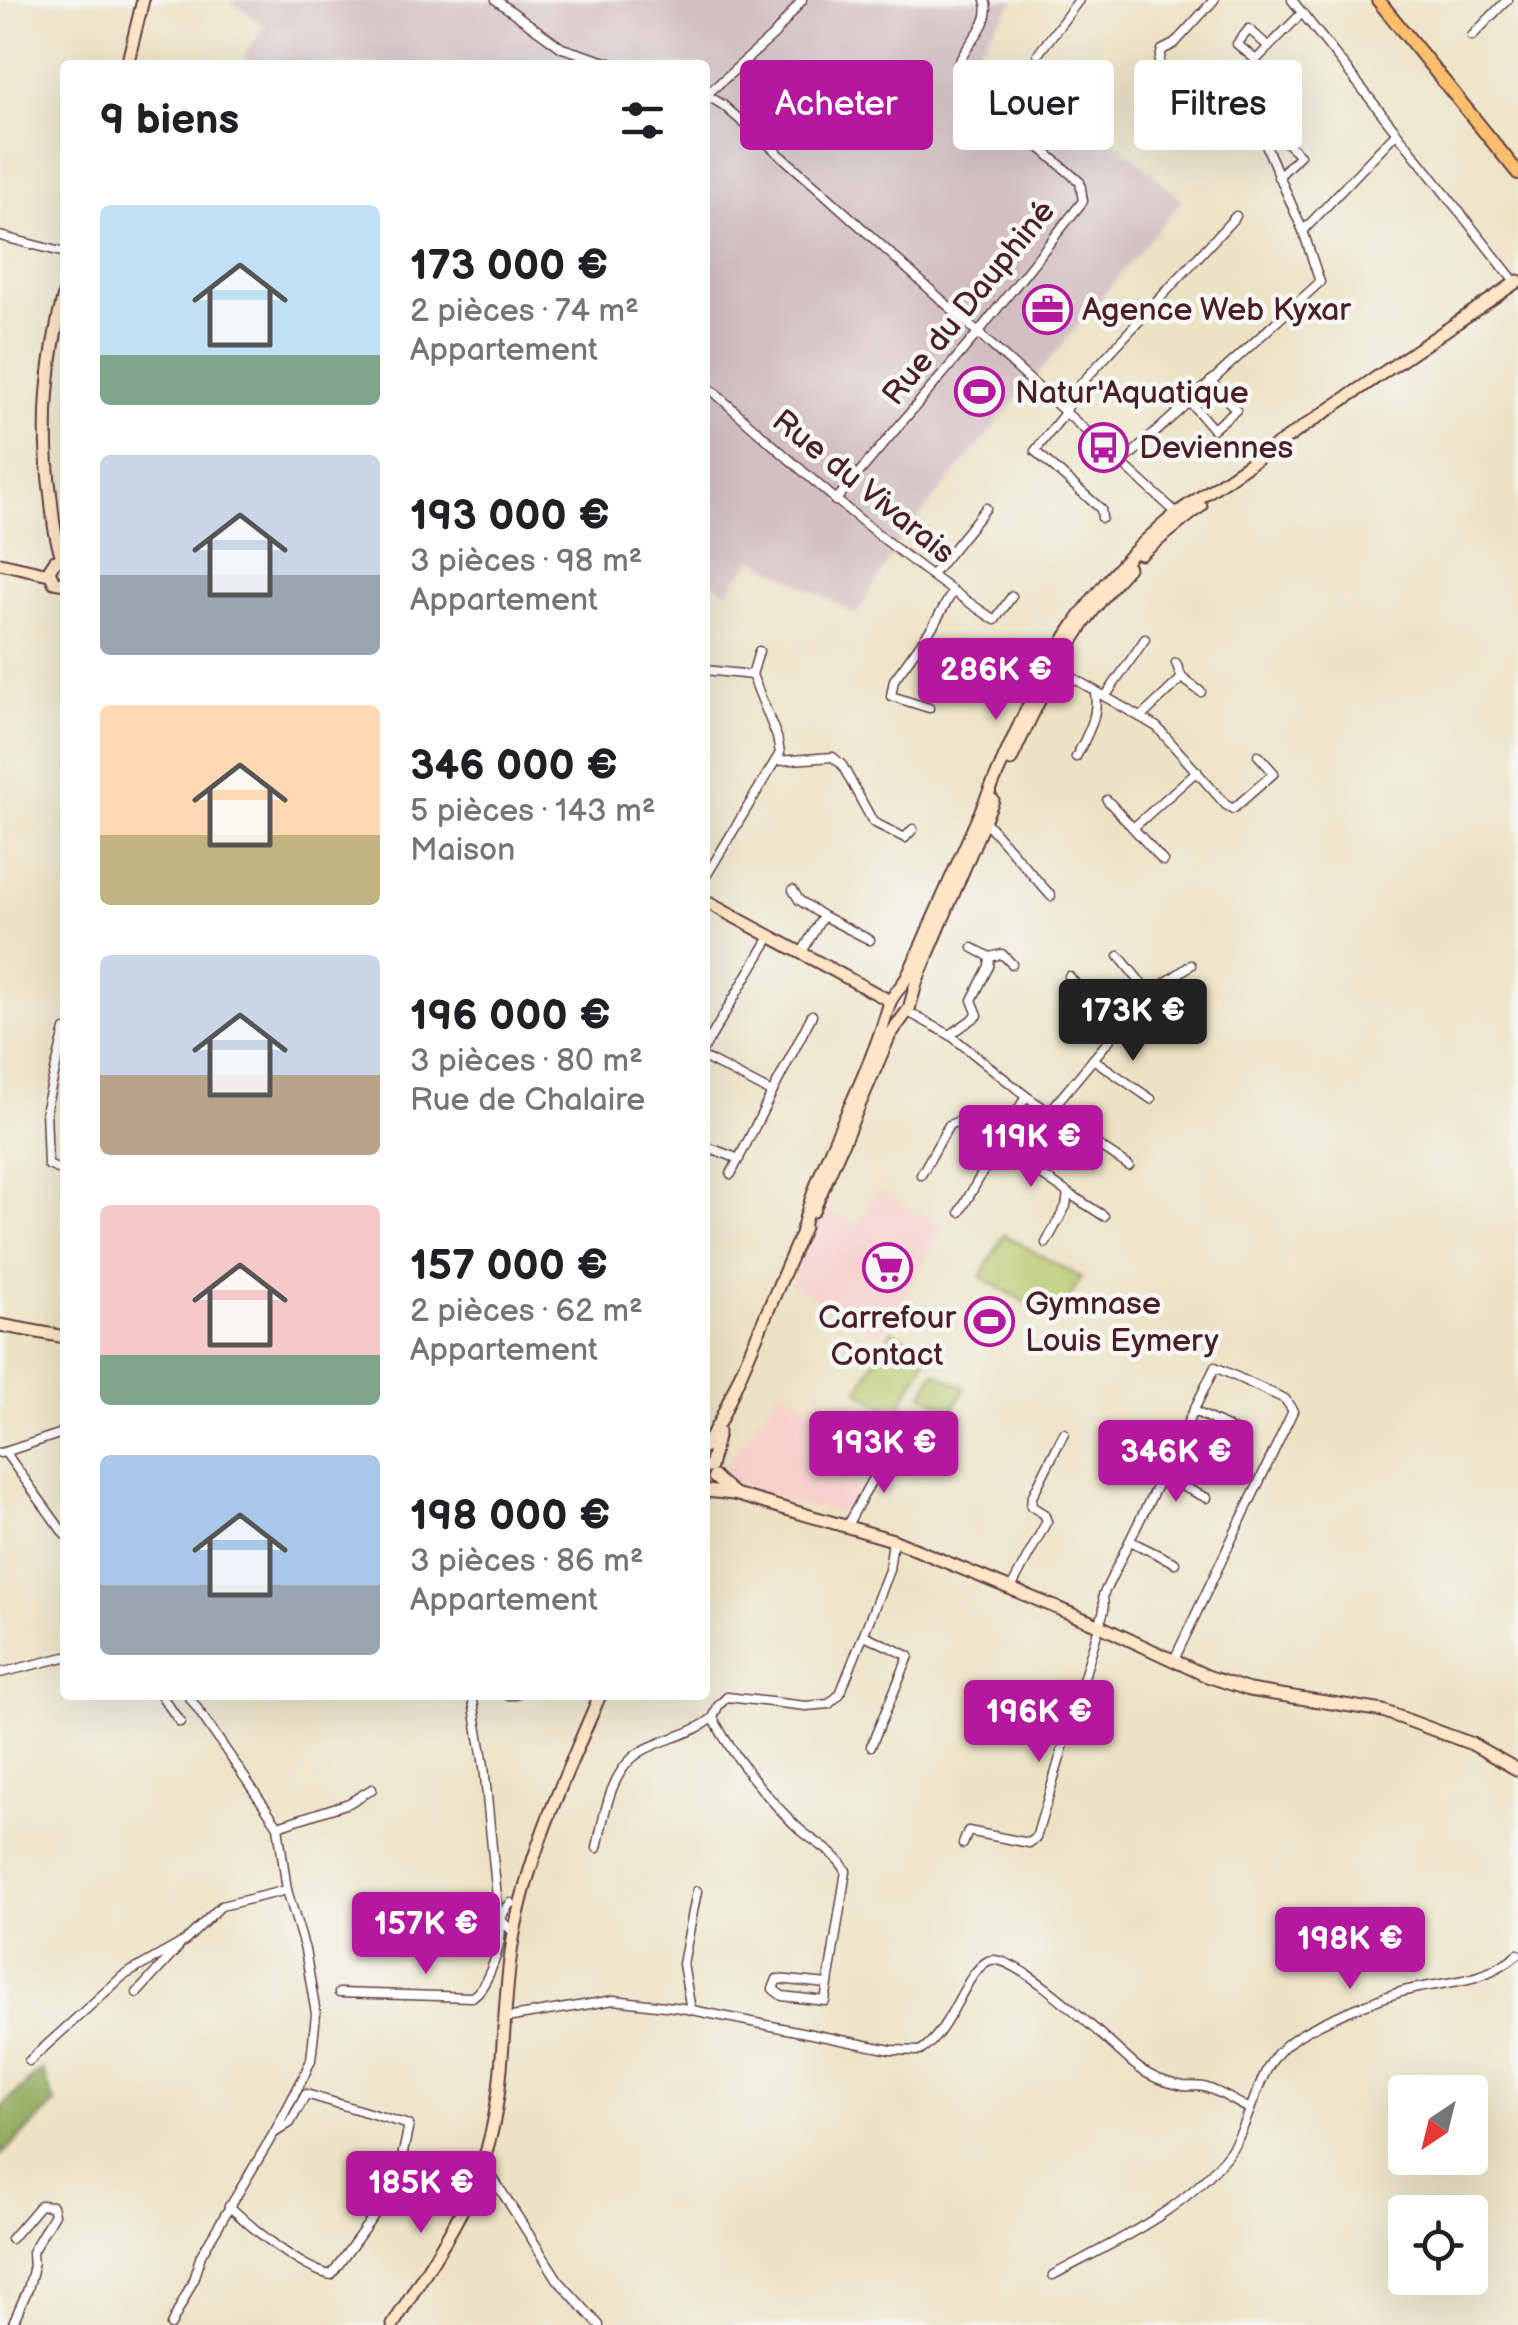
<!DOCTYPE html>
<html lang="fr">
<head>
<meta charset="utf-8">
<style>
  :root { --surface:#fff; --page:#f2f2f2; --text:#202124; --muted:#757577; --accent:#b5179e }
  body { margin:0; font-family:"Balsamiq Sans",sans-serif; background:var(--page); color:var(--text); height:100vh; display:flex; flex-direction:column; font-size:38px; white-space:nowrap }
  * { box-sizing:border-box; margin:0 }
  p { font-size:32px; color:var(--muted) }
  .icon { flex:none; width:55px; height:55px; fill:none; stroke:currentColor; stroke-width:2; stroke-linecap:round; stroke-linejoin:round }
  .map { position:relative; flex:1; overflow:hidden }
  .drawer { position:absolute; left:60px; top:60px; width:650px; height:1640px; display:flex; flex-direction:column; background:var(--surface); border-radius:10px; box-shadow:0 10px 40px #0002 }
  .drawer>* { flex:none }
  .banner { position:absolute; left:740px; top:60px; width:628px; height:90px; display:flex; gap:20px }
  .needle { width:65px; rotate:215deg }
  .controls { position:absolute; left:1388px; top:2075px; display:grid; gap:20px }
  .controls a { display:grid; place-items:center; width:100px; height:100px; border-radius:10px; background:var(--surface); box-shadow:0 10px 40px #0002; font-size:50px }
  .price { position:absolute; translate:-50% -85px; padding:0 22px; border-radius:10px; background:var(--accent); color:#fff; font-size:32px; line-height:65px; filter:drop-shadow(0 2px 5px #0008) }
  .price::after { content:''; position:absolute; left:50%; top:60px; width:30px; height:22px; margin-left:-15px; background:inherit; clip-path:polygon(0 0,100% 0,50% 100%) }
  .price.on { background:#222; color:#fff }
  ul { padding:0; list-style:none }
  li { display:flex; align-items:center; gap:30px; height:250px; padding:0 40px }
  li span { display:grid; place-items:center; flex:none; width:280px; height:200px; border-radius:10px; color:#555 }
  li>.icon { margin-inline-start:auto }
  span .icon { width:120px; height:120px; fill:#fffc; stroke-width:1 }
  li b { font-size:42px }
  h2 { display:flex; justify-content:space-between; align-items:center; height:120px; padding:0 40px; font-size:42px }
  .tag { padding:0 35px; border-radius:10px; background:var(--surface); box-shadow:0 10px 40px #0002; font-size:35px; line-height:90px }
  .tag.on { background:var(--accent); color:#fff }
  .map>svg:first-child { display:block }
  .built { fill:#f7d0cc }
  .industrial { fill:#d2bec3 }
  .green { fill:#b8c96c; stroke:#81744c; stroke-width:2.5 }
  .forest { fill:#92ad60; stroke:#6e6646; stroke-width:2.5 }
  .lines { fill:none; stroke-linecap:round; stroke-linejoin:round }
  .street-casing { stroke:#623c42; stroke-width:11 }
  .secondary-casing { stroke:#623c42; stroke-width:15 }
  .primary-casing { stroke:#623c42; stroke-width:16 }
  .street { stroke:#fff; stroke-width:8 }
  .secondary { stroke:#fde5c5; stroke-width:11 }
  .primary { stroke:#fabe6d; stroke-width:12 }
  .labels { text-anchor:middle; stroke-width:9; stroke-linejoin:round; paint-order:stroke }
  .street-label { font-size:32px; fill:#4a1f2b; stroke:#f6f6f2 }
  .poi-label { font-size:32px; fill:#4a1f2b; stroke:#f6f6f2; text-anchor:start }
</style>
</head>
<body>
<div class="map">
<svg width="1518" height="2325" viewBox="0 0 1518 2325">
  <rect width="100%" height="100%" fill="#f6f6f2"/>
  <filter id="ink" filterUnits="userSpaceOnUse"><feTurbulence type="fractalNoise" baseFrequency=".01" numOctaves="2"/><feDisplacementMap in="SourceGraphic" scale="20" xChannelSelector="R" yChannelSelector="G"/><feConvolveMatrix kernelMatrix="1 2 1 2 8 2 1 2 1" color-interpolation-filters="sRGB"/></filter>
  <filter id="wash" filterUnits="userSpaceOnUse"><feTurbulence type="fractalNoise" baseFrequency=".0048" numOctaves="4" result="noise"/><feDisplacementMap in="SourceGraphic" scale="40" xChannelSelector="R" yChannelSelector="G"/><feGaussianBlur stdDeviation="2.25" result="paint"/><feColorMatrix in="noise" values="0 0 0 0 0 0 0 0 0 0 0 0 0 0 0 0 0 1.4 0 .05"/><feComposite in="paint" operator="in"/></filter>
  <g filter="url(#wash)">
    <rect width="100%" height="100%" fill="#ece3c4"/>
    <!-- built -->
    <g class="built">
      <path d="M 877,1190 L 944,1227 L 881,1337 L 791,1284 L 815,1221 L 827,1210 L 857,1226 Z"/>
      <path d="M 780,1389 L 883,1445 L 843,1514 L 778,1498 L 726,1480 L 721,1471 Z"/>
    </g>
    <!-- industrial -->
    <path class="industrial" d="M 228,0 L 1015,0 L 964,68 L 1040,134 L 1071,101 L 1182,200 L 898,543 L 857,615 L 753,558 L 727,592 L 705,577 L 705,65 L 255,65 L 243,57 L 265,26 Z"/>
    <!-- green -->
    <g class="green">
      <path d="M 1004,1235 L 1081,1278 L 1057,1320 L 981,1277 Z"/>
      <path d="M 892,1330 L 930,1352 L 896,1413 L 858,1391 Z"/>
      <path d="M 935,1372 L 965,1388 L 953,1410 L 923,1394 Z"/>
    </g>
    <!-- forest -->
    <path class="forest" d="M 42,2069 L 55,2104 L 0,2156 L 0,2109 Z"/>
  </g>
  <g filter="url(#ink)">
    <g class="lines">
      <defs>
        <g id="street">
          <path d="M 496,0 L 562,48 L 616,65"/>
          <path d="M 1292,0 L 1515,282"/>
          <path d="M 1472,36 L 1507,0"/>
          <path d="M 1269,47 L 1249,29 L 1237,44 L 1256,60 L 1302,13"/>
          <path d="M 1038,54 L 1079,0"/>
          <path d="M 705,94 L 723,105 L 819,189 L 1180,516"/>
          <path d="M 705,96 L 774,35 L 802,0"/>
          <path d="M 1200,107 L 1157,71 L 1162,50 L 1174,44 L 1214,0"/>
          <path d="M 1278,177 L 1300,155 L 1273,131 L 1264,141 L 1303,231"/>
          <path d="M 0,236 L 65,253"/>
          <path d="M 705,384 C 798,468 890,551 995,620 L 1012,596"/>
          <path d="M 1189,401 L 1213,429 L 1236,410 L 1211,381"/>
          <path d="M 1123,462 L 1320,282 L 1303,231 L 1396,133"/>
          <path d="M 835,501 L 977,334 L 1083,201 L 1080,182 L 966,84 L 957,67 C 966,42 994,24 985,0"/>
          <path d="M 1102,518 L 1101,509 L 1035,451 L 1064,414 L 1079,386 L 1236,216"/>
          <path d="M 932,575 L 986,508"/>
          <path d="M 1176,663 L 1182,678 L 1201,692"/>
          <path d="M 1056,668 L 1157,727 L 1226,805 L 1233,809 L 1274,773 L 1258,755"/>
          <path d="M 705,670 L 752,675 L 777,737 L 780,753 L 705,878"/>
          <path d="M 752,675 L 759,651"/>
          <path d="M 1105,697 L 1145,639"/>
          <path d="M 929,708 L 891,696 L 894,680 L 933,626 L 953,591"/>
          <path d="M 1142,716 L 1182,678"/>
          <path d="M 1076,757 C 1087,735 1099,717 1095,692"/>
          <path d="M 777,761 L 833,757 L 842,765 L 873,822 L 905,838 L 913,829"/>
          <path d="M 1107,800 L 1133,828"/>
          <path d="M 985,821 L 1051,896"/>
          <path d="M 1163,861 L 1133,828 L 1197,771"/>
          <path d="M 793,890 L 799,900 L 823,916 L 802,952"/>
          <path d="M 823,916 L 870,940"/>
          <path d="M 973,948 L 990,957 L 1002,954 L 1012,964"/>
          <path d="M 1119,956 L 1178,1028"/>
          <path d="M 1069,976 L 1102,1015 L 1118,1029"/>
          <path d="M 908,1012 L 950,1035 L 1026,1096 L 1129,1166"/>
          <path d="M 65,1030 L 46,1108 L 48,1165 L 65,1172"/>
          <path d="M 950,1035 L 978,1015 L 972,1000 L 989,966 L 990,957"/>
          <path d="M 705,1047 L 771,935"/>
          <path d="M 705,1058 L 772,1093 L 812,1015"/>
          <path d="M 1093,1059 L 1151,1099"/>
          <path d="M 1050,1111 L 1146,996 L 1191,965"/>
          <path d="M 705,1146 L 739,1159"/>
          <path d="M 731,1174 L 772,1093"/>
          <path d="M 921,1175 L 949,1125 L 961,1120 L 1068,1193 L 1066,1206 L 1046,1243"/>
          <path d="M 1068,1193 L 1104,1216"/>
          <path d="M 960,1212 L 1026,1096"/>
          <path d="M 1194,1411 L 1237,1432"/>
          <path d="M 5,1452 L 65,1432"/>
          <path d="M 0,1453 L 5,1452 L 65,1535"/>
          <path d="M 1162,1477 L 1207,1498"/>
          <path d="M 846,1527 L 890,1447"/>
          <path d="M 1130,1541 L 1175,1563"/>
          <path d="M 1011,1588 L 1047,1521 L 1044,1514 L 1031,1506 L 1032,1497 L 1064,1433"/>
          <path d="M 864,1635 L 909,1656 L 871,1746"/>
          <path d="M 0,1673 L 65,1657"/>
          <path d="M 161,1695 L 180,1722"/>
          <path d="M 472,1695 L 484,1766 L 499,1918 L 514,1933"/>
          <path d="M 507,1695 L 516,1695"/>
          <path d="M 278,1826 L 349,1803 L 372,1789"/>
          <path d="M 963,1844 L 968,1831 L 1029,1843 L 1036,1838 L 1104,1610 L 1103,1595 L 1215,1367 L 1285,1399 L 1293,1411 L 1174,1660"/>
          <path d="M 597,1848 C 604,1816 610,1769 642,1751 C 665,1738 691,1735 713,1718"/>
          <path d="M 828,1984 L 825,2001 L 782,1996 L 773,1989 L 777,1979 L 828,1984 L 846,1871 C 834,1849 811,1842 794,1824 C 764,1794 733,1756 713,1718 L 718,1706 L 727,1697 L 806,1706 L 829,1704 L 840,1694 L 889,1570 L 893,1540"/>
          <path d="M 137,1993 L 178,1948"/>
          <path d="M 339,1993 L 472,1997 C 486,1989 497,1956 500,1940 C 502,1923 498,1916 511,1903"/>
          <path d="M 691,2010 L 683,1964 L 697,1891"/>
          <path d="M 506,2018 L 614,2000 L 682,2008 L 891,2050 L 920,2051 C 953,2030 963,1974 988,1961 C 1014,1948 1114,2048 1135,2065 C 1148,2076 1167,2083 1184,2086 C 1191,2087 1200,2085 1207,2088 C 1221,2092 1235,2102 1248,2108"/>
          <path d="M 29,2061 L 123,1976 L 185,1941 L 221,1906 L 287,1890"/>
          <path d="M 481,2169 L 493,2178 L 558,2280 L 599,2325"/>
          <path d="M 229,2206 C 252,2228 299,2268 331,2275 L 396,2185 L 409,2125 L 306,2094 L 290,2123 L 276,2132"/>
          <path d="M 11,2239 L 40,2205 L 52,2206 L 54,2214 L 32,2252 L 33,2270 L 28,2289 L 12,2325"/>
          <path d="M 1053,2275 C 1116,2241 1183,2212 1228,2154 C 1254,2120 1255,2067 1291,2041 C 1315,2023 1388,1993 1418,1988 C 1459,1980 1483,1982 1518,1954"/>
          <path d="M 171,2325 L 192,2283 L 201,2255 L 274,2133 L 304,2076 L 311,2060 L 316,2014 L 305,1950 L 287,1890 L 278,1826 L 188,1695"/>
        </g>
        <g id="secondary">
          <path d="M 127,65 L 143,0"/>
          <path d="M 1141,554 L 1201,506"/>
          <path d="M 63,559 C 55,540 53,519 51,498 C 41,426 47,360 65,290"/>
          <path d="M 65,560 L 55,561 L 49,570 L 54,582 L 65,584"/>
          <path d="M 0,563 L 49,574"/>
          <path d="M 1011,760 C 1042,691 1076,624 1128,568"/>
          <path d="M 705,901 L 890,1001"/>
          <path d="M 813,1211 L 890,1035 L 909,1009 L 917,980 L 993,800"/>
          <path d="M 802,1230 C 822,1152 868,1082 889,1005 C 892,994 905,984 909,973 C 938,908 966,843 995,779 C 1043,669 1082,590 1177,513 L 1518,281"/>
          <path d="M 0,1325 L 65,1337"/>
          <path d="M 705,1447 L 721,1419 L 804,1227"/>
          <path d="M 710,1467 L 718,1432"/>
          <path d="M 714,1477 L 734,1494"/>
          <path d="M 706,1491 L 734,1494 L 893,1540 L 1098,1625 L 1207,1676 L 1249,1690 L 1383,1711 L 1472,1744 L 1518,1770"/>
          <path d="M 393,2325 C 423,2274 462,2221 482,2165 C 508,2092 500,2014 513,1939 C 528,1853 566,1775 600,1695"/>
        </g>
        <path id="primary" d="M 1378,0 L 1518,173"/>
      </defs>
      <!-- street casing -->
      <use href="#street" class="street-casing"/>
      <!-- secondary casing -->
      <use href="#secondary" class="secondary-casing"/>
      <!-- primary casing -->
      <use href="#primary" class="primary-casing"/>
      <!-- street -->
      <use href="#street" class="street"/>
      <!-- secondary -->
      <use href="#secondary" class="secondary"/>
      <!-- primary -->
      <use href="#primary" class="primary"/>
    </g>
  </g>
  <!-- icons -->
  <defs>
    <symbol id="office-ring" viewBox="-11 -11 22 22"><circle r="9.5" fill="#f6f6f2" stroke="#b5179e" stroke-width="1.5"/><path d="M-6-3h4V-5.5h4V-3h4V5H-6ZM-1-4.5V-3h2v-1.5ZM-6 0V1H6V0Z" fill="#b5179e"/></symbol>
    <symbol id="stadium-ring" viewBox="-11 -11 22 22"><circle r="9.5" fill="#f6f6f2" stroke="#b5179e" stroke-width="1.5"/><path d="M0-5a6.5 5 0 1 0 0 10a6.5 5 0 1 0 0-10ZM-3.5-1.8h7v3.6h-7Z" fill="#b5179e"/></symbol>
    <symbol id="bus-ring" viewBox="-11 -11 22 22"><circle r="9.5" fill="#f6f6f2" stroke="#b5179e" stroke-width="1.5"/><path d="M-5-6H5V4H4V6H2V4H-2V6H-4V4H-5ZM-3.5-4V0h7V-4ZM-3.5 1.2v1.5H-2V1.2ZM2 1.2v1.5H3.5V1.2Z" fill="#b5179e"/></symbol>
    <symbol id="supermarket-ring" viewBox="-11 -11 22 22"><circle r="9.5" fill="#f6f6f2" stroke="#b5179e" stroke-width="1.5"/><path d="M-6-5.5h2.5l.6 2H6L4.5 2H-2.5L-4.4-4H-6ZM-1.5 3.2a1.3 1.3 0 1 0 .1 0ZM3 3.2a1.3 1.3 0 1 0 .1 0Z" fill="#b5179e"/></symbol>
  </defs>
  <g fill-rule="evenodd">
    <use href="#office-ring" x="1020" y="282" width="55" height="55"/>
    <use href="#stadium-ring" x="952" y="364" width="55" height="55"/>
    <use href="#bus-ring" x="1076" y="420" width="55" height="55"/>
    <use href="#supermarket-ring" x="860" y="1240" width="55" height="55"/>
    <use href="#stadium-ring" x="962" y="1294" width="55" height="55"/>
  </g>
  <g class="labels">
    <!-- street labels -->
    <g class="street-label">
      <text transform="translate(968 302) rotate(-51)" y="11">Rue du Dauphiné</text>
      <text transform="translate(864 486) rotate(39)" y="11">Rue du Vivarais</text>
    </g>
    <!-- poi labels -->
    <g class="poi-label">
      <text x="1082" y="320">Agence Web Kyxar</text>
      <text x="1015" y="403">Natur'Aquatique</text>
      <text x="1139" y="458">Deviennes</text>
      <text x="1025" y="1314">Gymnase<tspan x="1025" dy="37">Louis Eymery</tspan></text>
      <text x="887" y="1328" text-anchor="middle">Carrefour<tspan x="887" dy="37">Contact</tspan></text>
    </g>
  </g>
</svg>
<div class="controls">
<a><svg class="needle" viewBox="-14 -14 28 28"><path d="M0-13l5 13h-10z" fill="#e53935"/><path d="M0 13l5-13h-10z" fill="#757577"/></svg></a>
<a><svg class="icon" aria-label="locate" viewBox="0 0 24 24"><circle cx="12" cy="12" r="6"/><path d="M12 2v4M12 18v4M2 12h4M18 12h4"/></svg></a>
</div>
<b class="price" style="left:996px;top:723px">286K €</b>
<b class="price on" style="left:1133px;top:1064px">173K €</b>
<b class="price" style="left:1031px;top:1190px">119K €</b>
<b class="price" style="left:884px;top:1496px">193K €</b>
<b class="price" style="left:1176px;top:1505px">346K €</b>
<b class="price" style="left:1039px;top:1765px">196K €</b>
<b class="price" style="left:426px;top:1977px">157K €</b>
<b class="price" style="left:1350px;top:1992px">198K €</b>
<b class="price" style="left:421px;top:2236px">185K €</b>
<div class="banner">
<a class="tag on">Acheter</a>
<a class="tag">Louer</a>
<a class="tag">Filtres</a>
</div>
<section class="drawer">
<h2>9 biens<svg class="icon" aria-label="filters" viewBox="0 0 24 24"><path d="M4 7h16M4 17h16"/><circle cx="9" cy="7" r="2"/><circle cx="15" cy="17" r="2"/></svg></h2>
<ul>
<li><span style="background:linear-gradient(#bfe0f5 75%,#7fa58c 0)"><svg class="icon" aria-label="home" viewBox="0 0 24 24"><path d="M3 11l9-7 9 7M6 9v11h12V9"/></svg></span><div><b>173 000 €</b><p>2 pièces · 74 m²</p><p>Appartement</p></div></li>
<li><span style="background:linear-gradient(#c9d6e8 60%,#9aa5b1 0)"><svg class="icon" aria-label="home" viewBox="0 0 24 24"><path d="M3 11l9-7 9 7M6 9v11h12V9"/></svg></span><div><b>193 000 €</b><p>3 pièces · 98 m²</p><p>Appartement</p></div></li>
<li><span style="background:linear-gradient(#ffd9b3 65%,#c2b280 0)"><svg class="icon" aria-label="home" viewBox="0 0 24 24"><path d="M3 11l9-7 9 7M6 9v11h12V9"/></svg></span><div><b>346 000 €</b><p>5 pièces · 143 m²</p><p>Maison</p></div></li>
<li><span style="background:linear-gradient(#c9d6e8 60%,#b9a48a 0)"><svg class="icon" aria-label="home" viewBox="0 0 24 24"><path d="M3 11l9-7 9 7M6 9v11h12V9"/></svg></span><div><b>196 000 €</b><p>3 pièces · 80 m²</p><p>Rue de Chalaire</p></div></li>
<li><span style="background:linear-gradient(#f6c9c9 75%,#7fa58c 0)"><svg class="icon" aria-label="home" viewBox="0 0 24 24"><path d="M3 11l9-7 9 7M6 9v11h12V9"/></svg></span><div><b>157 000 €</b><p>2 pièces · 62 m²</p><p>Appartement</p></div></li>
<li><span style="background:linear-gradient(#a9c7e8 65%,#9aa5b1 0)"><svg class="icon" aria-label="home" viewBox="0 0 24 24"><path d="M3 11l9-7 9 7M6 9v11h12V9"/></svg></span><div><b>198 000 €</b><p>3 pièces · 86 m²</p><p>Appartement</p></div></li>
</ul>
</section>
</div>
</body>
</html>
